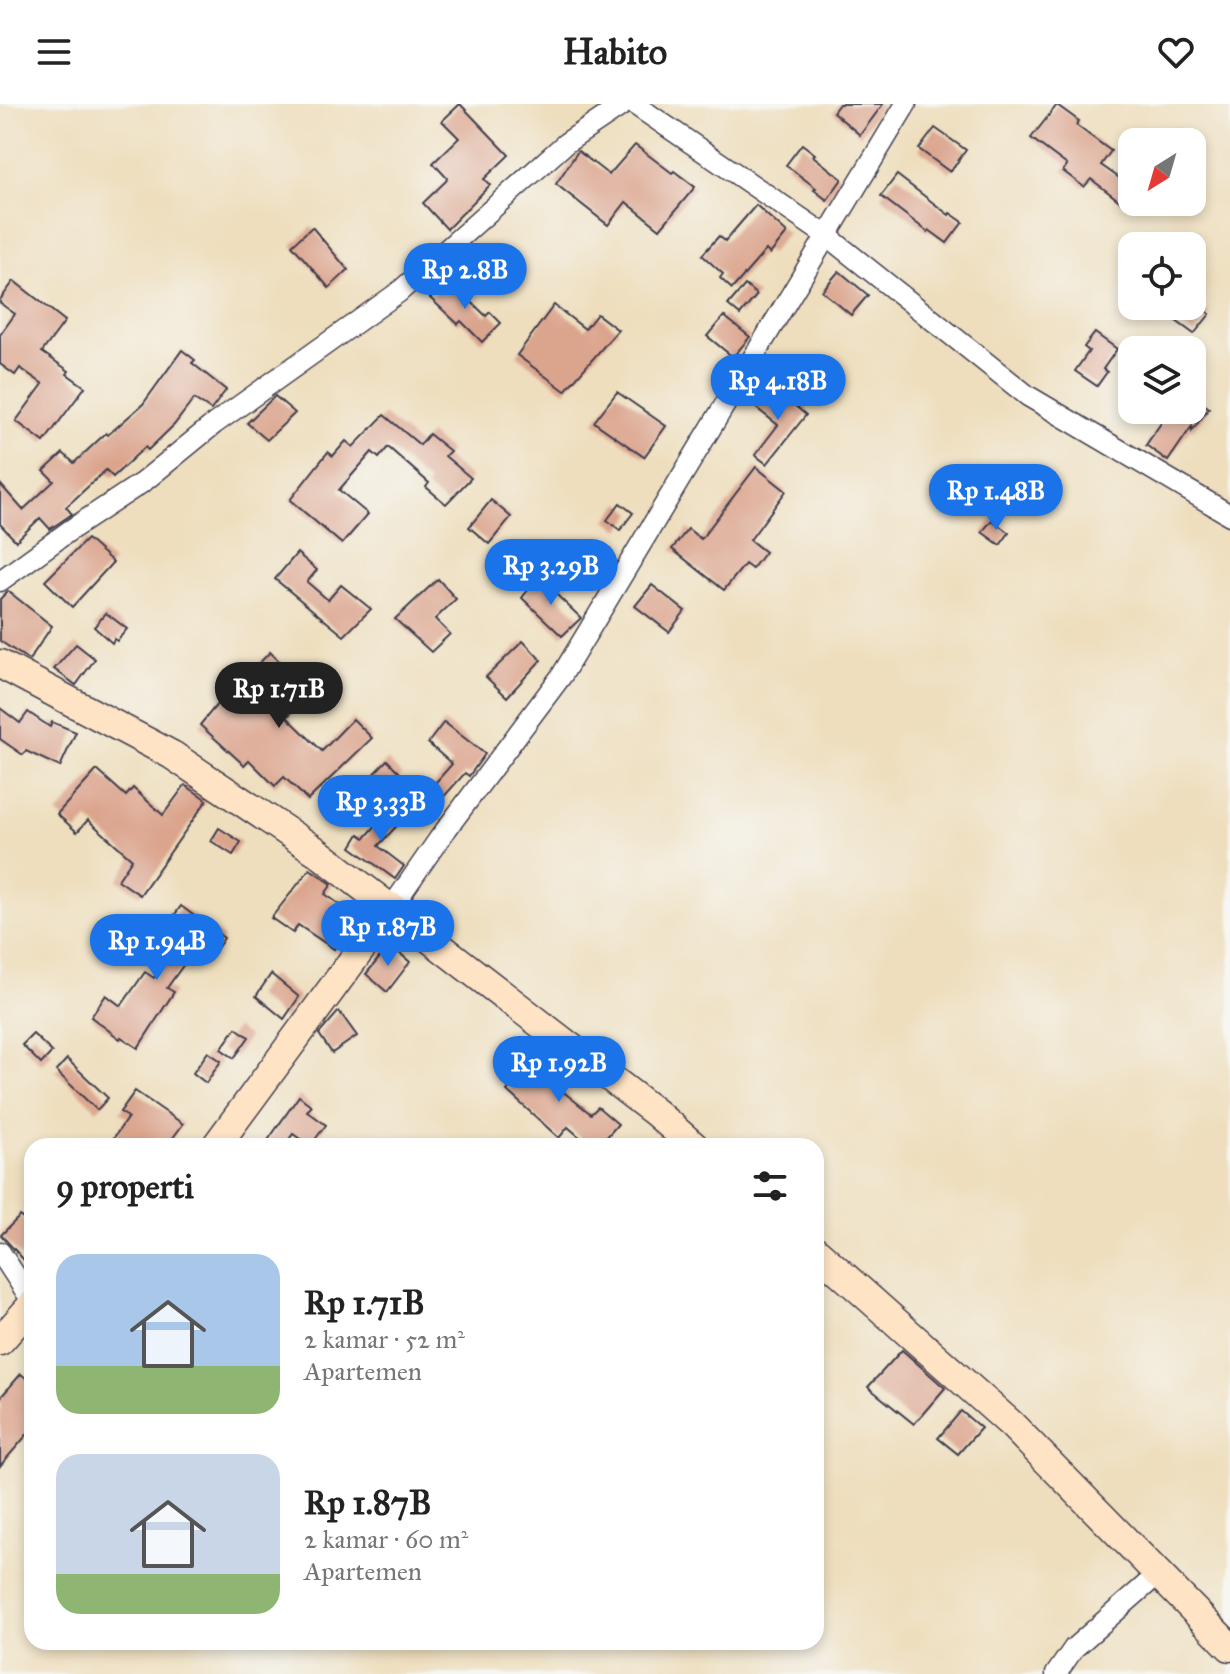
<!DOCTYPE html>
<html lang="id">
<head>
<meta charset="utf-8">
<style>
  :root { --surface:#fff; --page:#f2f2f2; --text:#222; --muted:#767676; --accent:#1a73e8 }
  body { margin:0; font-family:"IM FELL Great Primer",serif; background:var(--page); color:var(--text); height:100vh; display:flex; flex-direction:column; font-size:30px; white-space:nowrap }
  * { box-sizing:border-box; margin:0 }
  p { font-size:26px; color:var(--muted) }
  .icon { flex:none; width:44px; height:44px; fill:none; stroke:currentColor; stroke-width:2; stroke-linecap:round; stroke-linejoin:round }
  .map { position:relative; flex:1; overflow:hidden }
  .sheet { position:absolute; left:24px; top:1034px; width:800px; height:512px; display:flex; flex-direction:column; background:var(--surface); border-radius:24px; box-shadow:0 4px 12px #0003 }
  .sheet>* { flex:none }
  .needle { width:52px; rotate:217deg }
  .fabs { position:absolute; left:1118px; top:24px; display:grid; gap:16px }
  .fabs a { display:grid; place-items:center; width:88px; height:88px; border-radius:16px; background:var(--surface); box-shadow:0 4px 12px #0003; font-size:40px }
  .price { position:absolute; translate:-50% -68px; padding:0 18px; border-radius:28px; background:var(--accent); color:#fff; font-size:26px; line-height:52px; filter:drop-shadow(0 2px 4px #0008) }
  .price::after { content:''; position:absolute; left:50%; top:48px; width:24px; height:18px; margin-left:-12px; background:inherit; clip-path:polygon(0 0,100% 0,50% 100%) }
  .price.active { background:#222; color:#fff }
  ul { padding:0; list-style:none }
  li { display:flex; align-items:center; gap:24px; height:200px; padding:0 32px }
  li span { display:grid; place-items:center; flex:none; width:224px; height:160px; border-radius:24px; color:#555 }
  li>.icon { margin-inline-start:auto }
  span .icon { width:96px; height:96px; fill:#fffc; stroke-width:1 }
  li b { font-size:34px }
  h2 { display:flex; justify-content:space-between; align-items:center; height:96px; padding:0 32px; font-size:34px }
  header { display:flex; justify-content:space-between; align-items:center; height:104px; padding:0 32px; background:var(--surface); font-size:36px; font-weight:700 }
  .map>svg:first-child { display:block }
  .building { fill:#dba48d }
  .lines { fill:none; stroke-linecap:round; stroke-linejoin:round }
  .street-casing { stroke:#413e4e; stroke-width:23 }
  .secondary-casing { stroke:#413e4e; stroke-width:31 }
  .street { stroke:#fff; stroke-width:20 }
  .secondary { stroke:#fee4c5; stroke-width:28 }
</style>
</head>
<body>
<header><svg class="icon" aria-label="menu" viewBox="0 0 24 24"><path d="M4 6h16M4 12h16M4 18h16"/></svg>Habito<svg class="icon" aria-label="heart" viewBox="0 0 24 24"><path d="M12 20l-8-8c-3-5 5-10 8-4 3-6 11-1 8 4z"/></svg></header>
<div class="map">
<svg width="1230" height="1570" viewBox="0 0 1230 1570">
  <rect width="100%" height="100%" fill="#f6f6f2"/>
  <filter id="ink" filterUnits="userSpaceOnUse"><feTurbulence type="fractalNoise" baseFrequency=".0125" numOctaves="2"/><feDisplacementMap in="SourceGraphic" scale="16" xChannelSelector="R" yChannelSelector="G"/><feConvolveMatrix kernelMatrix="1 2 1 2 8 2 1 2 1" color-interpolation-filters="sRGB"/></filter>
  <filter id="wash" filterUnits="userSpaceOnUse"><feTurbulence type="fractalNoise" baseFrequency=".006" numOctaves="4" result="noise"/><feDisplacementMap in="SourceGraphic" scale="32" xChannelSelector="R" yChannelSelector="G"/><feGaussianBlur stdDeviation="1.8" result="paint"/><feColorMatrix in="noise" values="0 0 0 0 0 0 0 0 0 0 0 0 0 0 0 0 0 1.4 0 .05"/><feComposite in="paint" operator="in"/></filter>
  <g filter="url(#wash)">
    <rect width="100%" height="100%" fill="#eedebd"/>
    <g id="blocks">
      <!-- building -->
      <g class="building">
        <path d="M 460,0 L 509,51 L 484,75 L 490,81 L 447,125 L 423,99 L 446,77 L 447,74 L 433,59 L 459,34 L 442,17 Z"/>
        <path d="M 839,0 L 883,0 L 860,31 L 833,8 Z"/>
        <path d="M 1057,1 L 1079,17 L 1076,21 L 1111,47 L 1101,61 L 1132,83 L 1121,98 L 1091,75 L 1084,83 L 1063,67 L 1067,61 L 1031,34 Z"/>
        <path d="M 935,24 L 966,46 L 950,68 L 919,45 Z"/>
        <path d="M 802,40 L 815,50 L 813,52 L 842,75 L 827,96 L 814,86 L 816,84 L 786,61 Z"/>
        <path d="M 635,41 L 672,69 L 674,67 L 695,83 L 660,125 L 626,98 L 608,121 L 556,80 L 578,47 L 609,71 Z"/>
        <path d="M 897,71 L 949,111 L 950,109 L 963,118 L 947,139 L 929,126 L 928,128 L 881,92 Z"/>
        <path d="M 756,101 L 787,129 L 770,150 L 766,146 L 732,185 L 720,174 L 723,170 L 702,151 L 719,132 L 725,137 Z"/>
        <path d="M 312,123 L 348,166 L 329,184 L 292,141 Z"/>
        <path d="M 839,167 L 868,191 L 851,211 L 822,187 Z"/>
        <path d="M 449,176 L 486,212 L 490,208 L 501,219 L 482,238 L 461,217 L 458,220 L 430,194 Z"/>
        <path d="M 14,177 L 65,217 L 42,248 L 69,267 L 67,270 L 85,283 L 44,338 L 16,317 L 43,280 L 20,264 L 15,271 L 0,260 L 0,231 L 15,210 L 0,199 L 0,196 Z"/>
        <path d="M 745,181 L 757,191 L 740,211 L 728,201 Z"/>
        <path d="M 554,201 L 585,225 L 597,210 L 618,226 L 565,287 L 517,251 Z"/>
        <path d="M 1182,202 L 1199,202 L 1210,210 L 1194,230 L 1172,214 Z"/>
        <path d="M 724,212 L 750,233 L 733,253 L 707,232 Z"/>
        <path d="M 1095,229 L 1117,245 L 1103,265 L 1107,268 L 1097,282 L 1075,267 L 1089,247 L 1084,243 Z"/>
        <path d="M 182,246 L 195,256 L 192,259 L 226,286 L 211,306 L 194,295 L 174,321 L 148,346 L 145,343 L 113,373 L 106,366 L 66,403 L 72,410 L 50,425 L 40,414 L 16,437 L 0,420 L 0,380 L 23,406 L 54,377 L 44,367 L 63,349 L 74,359 L 106,329 L 108,331 L 143,300 Z"/>
        <path d="M 771,282 L 806,311 L 767,360 L 755,351 L 778,321 L 755,303 Z"/>
        <path d="M 617,288 L 666,322 L 644,353 L 594,318 Z"/>
        <path d="M 1192,291 L 1209,304 L 1192,327 L 1192,322 L 1168,357 L 1146,341 L 1170,306 L 1192,306 Z"/>
        <path d="M 275,292 L 295,309 L 267,336 L 247,319 Z"/>
        <path d="M 384,311 L 420,341 L 429,330 L 450,347 L 445,352 L 471,374 L 446,400 L 426,383 L 429,379 L 388,343 L 379,354 L 372,348 L 339,386 L 368,410 L 342,440 L 290,396 L 328,348 L 333,352 L 346,337 L 353,343 Z"/>
        <path d="M 756,363 L 786,387 L 750,436 L 765,448 L 752,465 L 745,460 L 724,486 L 672,445 L 688,425 L 701,435 Z"/>
        <path d="M 491,396 L 511,413 L 489,440 L 469,423 Z"/>
        <path d="M 620,399 L 633,409 L 620,426 L 607,416 Z"/>
        <path d="M 992,416 L 1009,429 L 1000,441 L 982,428 Z"/>
        <path d="M 87,435 L 113,458 L 72,503 L 45,477 Z"/>
        <path d="M 297,449 L 317,466 L 307,478 L 328,496 L 341,481 L 371,505 L 344,532 L 275,475 Z"/>
        <path d="M 538,473 L 581,514 L 562,532 L 522,494 Z"/>
        <path d="M 438,475 L 456,495 L 435,515 L 450,530 L 431,548 L 395,515 Z"/>
        <path d="M 652,481 L 685,507 L 669,528 L 635,502 Z"/>
        <path d="M 8,487 L 52,522 L 29,556 L 0,537 L 0,495 Z"/>
        <path d="M 106,509 L 127,525 L 117,537 L 114,535 L 112,539 L 94,523 Z"/>
        <path d="M 523,537 L 541,556 L 507,593 L 486,573 Z"/>
        <path d="M 76,540 L 95,555 L 76,581 L 54,565 Z"/>
        <path d="M 270,548 L 283,561 L 286,559 L 302,576 L 305,573 L 316,584 L 287,613 L 322,647 L 353,615 L 372,634 L 308,696 L 284,673 L 275,682 L 249,656 L 244,661 L 200,621 L 223,593 L 225,595 Z"/>
        <path d="M 0,604 L 20,619 L 28,608 L 50,623 L 52,618 L 76,628 L 60,663 L 26,647 L 23,651 L 0,635 Z"/>
        <path d="M 444,618 L 485,650 L 469,672 L 465,669 L 431,707 L 420,696 L 452,660 L 428,639 Z"/>
        <path d="M 387,656 L 402,671 L 375,699 L 360,684 Z"/>
        <path d="M 97,666 L 126,692 L 133,684 L 163,711 L 185,681 L 207,696 L 140,791 L 118,776 L 132,755 L 88,716 L 77,728 L 57,710 Z"/>
        <path d="M 394,701 L 406,712 L 378,742 L 404,762 L 395,775 L 351,743 L 359,730 L 365,734 Z"/>
        <path d="M 219,724 L 241,738 L 233,751 L 211,737 Z"/>
        <path d="M 310,765 L 332,780 L 325,790 L 353,810 L 340,830 L 343,832 L 334,845 L 298,821 L 293,829 L 271,814 Z"/>
        <path d="M 181,802 L 224,834 L 209,856 L 194,846 L 167,884 L 174,888 L 138,944 L 121,933 L 120,935 L 91,913 L 106,891 L 121,902 L 145,868 L 154,874 L 182,835 L 166,823 Z"/>
        <path d="M 390,841 L 410,858 L 387,888 L 366,870 Z"/>
        <path d="M 271,870 L 299,893 L 284,915 L 256,892 Z"/>
        <path d="M 339,907 L 357,932 L 332,949 L 319,930 Z"/>
        <path d="M 236,924 L 249,933 L 234,954 L 221,945 Z"/>
        <path d="M 33,930 L 52,948 L 41,960 L 22,941 Z"/>
        <path d="M 543,946 L 564,963 L 551,978 L 591,1010 L 598,1003 L 618,1020 L 606,1034 L 615,1042 L 590,1042 L 568,1023 L 559,1034 L 507,987 L 529,959 L 531,961 Z"/>
        <path d="M 208,948 L 221,957 L 206,979 L 193,969 Z"/>
        <path d="M 67,955 L 108,994 L 97,1006 L 56,967 Z"/>
        <path d="M 135,987 L 183,1020 L 167,1042 L 108,1042 L 128,1013 L 120,1008 Z"/>
        <path d="M 299,992 L 312,1002 L 307,1007 L 326,1021 L 310,1042 L 293,1030 L 284,1042 L 264,1042 Z"/>
        <path d="M 20,1112 L 32,1125 L 32,1149 L 24,1156 L 1,1131 Z"/>
        <path d="M 902,1246 L 945,1284 L 914,1320 L 868,1283 Z"/>
        <path d="M 21,1270 L 32,1279 L 32,1325 L 0,1362 L 0,1294 Z"/>
        <path d="M 961,1307 L 981,1324 L 958,1350 L 938,1334 Z"/>
      </g>
    </g>
  </g>
  <g filter="url(#ink)">
    <use href="#blocks" fill-opacity="0" stroke="#413e4e" stroke-width="2"/>
    <g class="lines">
      <defs>
        <g id="street">
          <path d="M 634,0 L 827,132 L 1028,292 L 1230,411"/>
          <path d="M 0,477 L 69,427 L 143,378 L 214,320 L 399,188 L 566,39 L 624,0"/>
          <path d="M 392,803 L 439,735 L 562,571 L 906,0"/>
          <path d="M 0,1148 L 32,1197"/>
          <path d="M 1056,1570 L 1074,1544 L 1157,1471"/>
        </g>
        <g id="secondary">
          <path d="M 0,560 L 172,651 L 316,747 L 656,1009 L 694,1042"/>
          <path d="M 216,1042 L 392,803"/>
          <path d="M 816,1147 L 1011,1320 L 1230,1543"/>
          <path d="M 0,1237 L 32,1201"/>
        </g>
      </defs>
      <!-- street casing -->
      <use href="#street" class="street-casing"/>
      <!-- secondary casing -->
      <use href="#secondary" class="secondary-casing"/>
      <!-- street -->
      <use href="#street" class="street"/>
      <!-- secondary -->
      <use href="#secondary" class="secondary"/>
    </g>
  </g>
</svg>
<div class="fabs">
<a><svg class="needle" viewBox="-14 -14 28 28"><path d="M0-13l5 13h-10z" fill="#e53935"/><path d="M0 13l5-13h-10z" fill="#767676"/></svg></a>
<a><svg class="icon" aria-label="locate" viewBox="0 0 24 24"><circle cx="12" cy="12" r="6"/><path d="M12 2v4M12 18v4M2 12h4M18 12h4"/></svg></a>
<a><svg class="icon" aria-label="layers" viewBox="0 0 24 24"><path d="M12 4l9 5-9 5-9-5zM3 14l9 5 9-5"/></svg></a>
</div>
<b class="price" style="left:465px;top:207px">Rp 2.8B</b>
<b class="price" style="left:778px;top:318px">Rp 4.18B</b>
<b class="price" style="left:996px;top:428px">Rp 1.48B</b>
<b class="price" style="left:551px;top:503px">Rp 3.29B</b>
<b class="price active" style="left:279px;top:626px">Rp 1.71B</b>
<b class="price" style="left:381px;top:739px">Rp 3.33B</b>
<b class="price" style="left:388px;top:864px">Rp 1.87B</b>
<b class="price" style="left:157px;top:878px">Rp 1.94B</b>
<b class="price" style="left:559px;top:1000px">Rp 1.92B</b>
<section class="sheet">
<h2>9 properti<svg class="icon" aria-label="filters" viewBox="0 0 24 24"><path d="M4 7h16M4 17h16"/><circle cx="9" cy="7" r="2"/><circle cx="15" cy="17" r="2"/></svg></h2>
<ul>
<li><span style="background:linear-gradient(#a9c7e8 70%,#8fb573 0)"><svg class="icon" aria-label="home" viewBox="0 0 24 24"><path d="M3 11l9-7 9 7M6 9v11h12V9"/></svg></span><div><b>Rp 1.71B</b><p>2 kamar · 52 m²</p><p>Apartemen</p></div></li>
<li><span style="background:linear-gradient(#c9d6e8 75%,#8fb573 0)"><svg class="icon" aria-label="home" viewBox="0 0 24 24"><path d="M3 11l9-7 9 7M6 9v11h12V9"/></svg></span><div><b>Rp 1.87B</b><p>2 kamar · 60 m²</p><p>Apartemen</p></div></li>
</ul>
</section>
</div>
</body>
</html>
